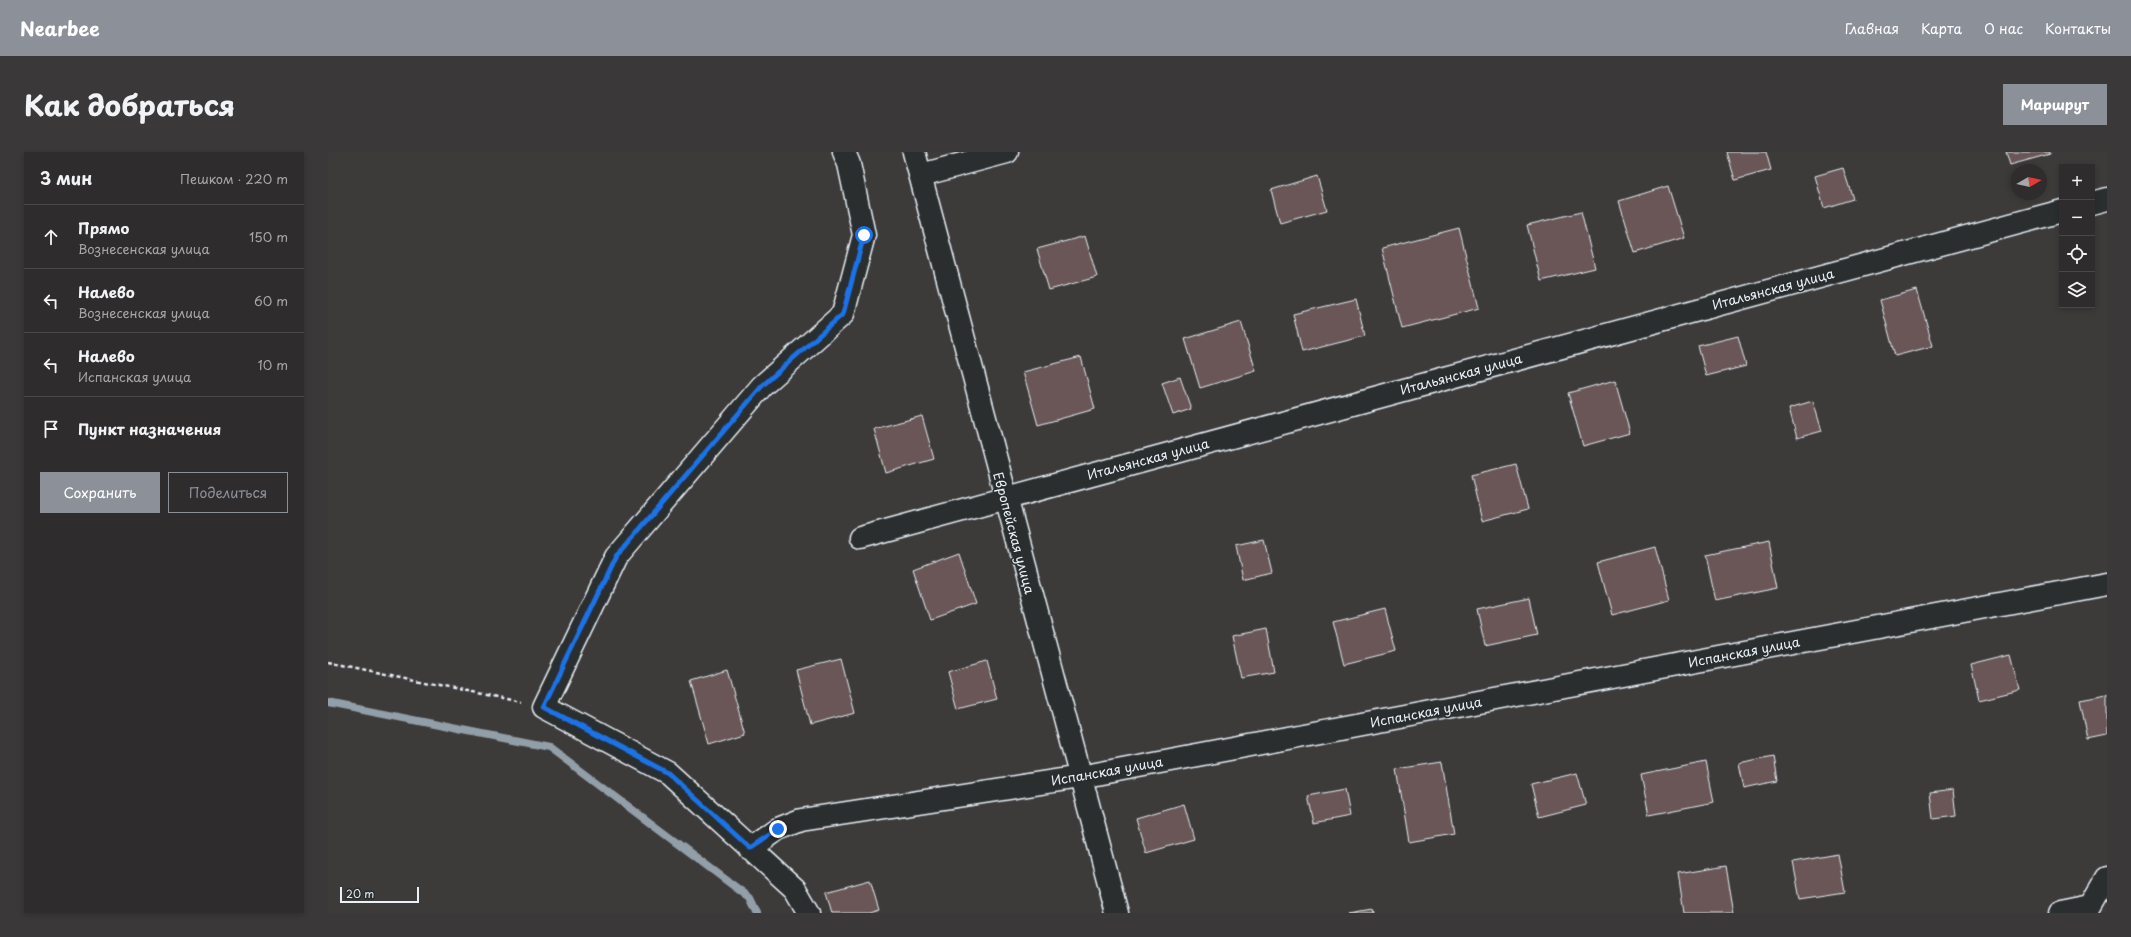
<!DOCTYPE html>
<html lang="ru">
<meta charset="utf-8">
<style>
body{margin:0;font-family:"Playpen Sans",sans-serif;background:#3a3838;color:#f1f3f6}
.controls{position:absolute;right:12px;top:12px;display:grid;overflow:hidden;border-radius:0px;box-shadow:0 2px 6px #0003}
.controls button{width:36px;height:36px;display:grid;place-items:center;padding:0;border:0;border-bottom:1px solid #494848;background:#2e2c2c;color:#f1f3f6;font:20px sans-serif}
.compass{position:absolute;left:1683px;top:12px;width:36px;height:36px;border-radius:50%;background:#2e2c2c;box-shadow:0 2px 6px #0003;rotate:81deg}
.scale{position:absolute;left:12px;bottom:10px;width:79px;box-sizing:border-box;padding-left:4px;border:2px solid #e8f1f8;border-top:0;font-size:11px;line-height:14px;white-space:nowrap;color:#e8f1f8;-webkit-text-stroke:3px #2a2d2e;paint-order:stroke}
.stop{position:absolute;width:12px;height:12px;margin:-9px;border:3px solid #1a73e8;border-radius:50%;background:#fff}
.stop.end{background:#1a73e8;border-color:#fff;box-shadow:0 1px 4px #0008}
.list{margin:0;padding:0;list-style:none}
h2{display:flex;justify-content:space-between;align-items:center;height:52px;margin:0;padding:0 16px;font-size:17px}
h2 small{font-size:13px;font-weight:400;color:#a7a7a9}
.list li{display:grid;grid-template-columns:26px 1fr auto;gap:12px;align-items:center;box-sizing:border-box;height:64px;padding:0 16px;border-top:1px solid #494848}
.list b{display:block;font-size:15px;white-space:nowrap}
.list p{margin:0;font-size:13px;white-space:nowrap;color:#a7a7a9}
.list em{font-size:13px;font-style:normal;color:#a7a7a9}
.actions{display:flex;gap:8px;padding:12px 16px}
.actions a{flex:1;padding:9px 0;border:1px solid #8c9099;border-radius:0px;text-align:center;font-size:14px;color:#8c9099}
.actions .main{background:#8c9099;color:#fff}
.icon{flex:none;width:22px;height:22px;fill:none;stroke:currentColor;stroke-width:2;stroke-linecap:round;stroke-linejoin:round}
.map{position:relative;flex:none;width:1779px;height:761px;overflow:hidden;border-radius:0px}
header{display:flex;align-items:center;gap:24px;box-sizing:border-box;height:56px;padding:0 20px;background:#8c9099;color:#fff}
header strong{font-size:19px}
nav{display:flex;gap:22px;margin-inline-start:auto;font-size:14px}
.intro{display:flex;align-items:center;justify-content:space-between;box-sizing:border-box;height:96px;padding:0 24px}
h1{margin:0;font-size:28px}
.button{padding:10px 18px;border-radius:0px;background:#8c9099;color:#fff;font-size:14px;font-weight:700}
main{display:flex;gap:24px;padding:0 24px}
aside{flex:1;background:#2e2c2c;border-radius:0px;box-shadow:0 2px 6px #0003}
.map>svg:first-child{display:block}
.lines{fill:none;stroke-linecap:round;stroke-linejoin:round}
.stream{stroke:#929fa9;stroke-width:8}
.building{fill:#6a5757;stroke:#e8f1f8}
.minor-casing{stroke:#e8f1f8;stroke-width:25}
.path{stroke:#e8f1f8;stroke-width:2.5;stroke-dasharray:4 3;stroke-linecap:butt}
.minor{stroke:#2a2d2e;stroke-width:22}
.route{stroke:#1a73e8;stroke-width:5}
.labels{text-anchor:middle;stroke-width:3;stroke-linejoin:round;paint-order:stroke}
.street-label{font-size:13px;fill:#e8f1f8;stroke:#2a2d2e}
</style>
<header>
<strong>Nearbee</strong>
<nav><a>Главная</a><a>Карта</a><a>О нас</a><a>Контакты</a></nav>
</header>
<div class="intro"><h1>Как добраться</h1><a class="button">Маршрут</a></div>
<main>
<aside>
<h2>3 мин<small>Пешком · 220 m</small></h2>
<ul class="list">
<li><svg class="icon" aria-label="ahead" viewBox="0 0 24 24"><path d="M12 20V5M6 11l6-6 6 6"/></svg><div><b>Прямо</b><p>Вознесенская улица</p></div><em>150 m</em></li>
<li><svg class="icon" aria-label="left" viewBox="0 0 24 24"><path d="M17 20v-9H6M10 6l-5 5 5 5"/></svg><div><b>Налево</b><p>Вознесенская улица</p></div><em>60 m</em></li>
<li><svg class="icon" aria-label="left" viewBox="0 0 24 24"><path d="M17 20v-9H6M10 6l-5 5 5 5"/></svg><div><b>Налево</b><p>Испанская улица</p></div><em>10 m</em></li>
<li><svg class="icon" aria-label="arrive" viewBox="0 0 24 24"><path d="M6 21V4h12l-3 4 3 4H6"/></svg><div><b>Пункт назначения</b></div></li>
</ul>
<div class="actions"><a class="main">Сохранить</a><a>Поделиться</a></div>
</aside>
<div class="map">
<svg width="1779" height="761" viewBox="0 0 1779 761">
<rect width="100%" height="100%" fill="#3d3a3a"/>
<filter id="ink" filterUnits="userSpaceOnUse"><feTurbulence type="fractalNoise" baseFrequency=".025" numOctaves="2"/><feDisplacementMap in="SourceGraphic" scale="8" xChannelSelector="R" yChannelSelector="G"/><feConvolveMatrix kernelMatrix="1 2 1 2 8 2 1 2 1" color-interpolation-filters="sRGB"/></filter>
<g filter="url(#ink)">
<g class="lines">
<path class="stream" d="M 0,551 L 221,595 L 422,746 L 429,761"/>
</g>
<path class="building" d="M 1399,0 L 1438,0 L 1443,18 L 1407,28 Z
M 1678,0 L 1722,0 L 1722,2 L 1682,13 Z
M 1515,16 L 1525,47 L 1496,56 L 1487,24 Z
M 989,24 L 999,58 L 952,71 L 943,38 Z
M 1340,34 L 1356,86 L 1307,101 L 1291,49 Z
M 1253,60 L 1267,116 L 1213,129 L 1199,73 Z
M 1131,76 L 1151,156 L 1074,176 L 1054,96 Z
M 757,84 L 769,125 L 721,138 L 709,97 Z
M 1589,138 L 1605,194 L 1567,204 L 1552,148 Z
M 1028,147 L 1037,184 L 974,200 L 965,162 Z
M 913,170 L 928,219 L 872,236 L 857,187 Z
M 1410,184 L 1418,214 L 1378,224 L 1370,194 Z
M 753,205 L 767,257 L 710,273 L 695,220 Z
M 852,225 L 863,257 L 845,263 L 834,231 Z
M 1287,228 L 1302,281 L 1255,294 L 1240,241 Z
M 1485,249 L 1494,279 L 1469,286 L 1461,256 Z
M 594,264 L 606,307 L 558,321 L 546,277 Z
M 1188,312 L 1200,357 L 1154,369 L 1143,323 Z
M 936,388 L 944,421 L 915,428 L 908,394 Z
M 1441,390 L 1450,436 L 1387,449 L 1377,403 Z
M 1327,395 L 1341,448 L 1284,463 L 1270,410 Z
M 631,400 L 648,452 L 602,468 L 585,417 Z
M 1201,446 L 1209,483 L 1157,494 L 1149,457 Z
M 1057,457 L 1068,499 L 1016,512 L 1005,470 Z
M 938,477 L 946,520 L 913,526 L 904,484 Z
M 1683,503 L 1692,538 L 1651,548 L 1643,513 Z
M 513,507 L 527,561 L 482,573 L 468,518 Z
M 659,509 L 669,547 L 630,557 L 620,520 Z
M 399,518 L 417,581 L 381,592 L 363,529 Z
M 1779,543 L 1779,584 L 1760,588 L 1752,548 Z
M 1445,604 L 1449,629 L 1416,636 L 1411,611 Z
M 1114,610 L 1126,682 L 1081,690 L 1069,617 Z
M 1378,610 L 1386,650 L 1321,663 L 1313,623 Z
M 1249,621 L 1258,653 L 1211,665 L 1203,632 Z
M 1017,637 L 1022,664 L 986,671 L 980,644 Z
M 1625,638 L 1628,664 L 1605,667 L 1602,641 Z
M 856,652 L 866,687 L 818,701 L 808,666 Z
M 1510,702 L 1517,740 L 1472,747 L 1465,710 Z
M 1398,714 L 1406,761 L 1356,761 L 1350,722 Z
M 542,728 L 551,758 L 541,761 L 504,761 L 498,740 Z
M 1044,757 L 1045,761 L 1021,761 Z"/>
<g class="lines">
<defs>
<path id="minor" d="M 586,0 L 789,761
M 593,23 L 679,0
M 1764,51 L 1779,47
M 532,386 L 1734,59
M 422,697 L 450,677 L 473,668 L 752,625 L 1779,432
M 481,761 L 467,737 L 340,621 L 216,555 L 288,405 L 434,234 L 515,162 L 536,83 L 521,12 L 516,0
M 1732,761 L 1762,755
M 1759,761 L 1779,726"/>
</defs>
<use href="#minor" class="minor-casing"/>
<path class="path" d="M 0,510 L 193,550"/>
<use href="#minor" class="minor"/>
</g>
</g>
<g class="lines" filter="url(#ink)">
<path class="route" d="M 450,677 L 422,696 L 340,621 L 216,555 L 288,405 L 434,234 L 515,162 L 536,83"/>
</g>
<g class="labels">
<g class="street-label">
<text transform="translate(1445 137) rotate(-15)" y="5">Итальянская улица</text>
<text transform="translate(1133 222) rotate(-15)" y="5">Итальянская улица</text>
<text transform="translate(820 307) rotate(-15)" y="5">Итальянская улица</text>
<text transform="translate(686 381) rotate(75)" y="5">Европейская улица</text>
<text transform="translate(1416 500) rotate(-11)" y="5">Испанская улица</text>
<text transform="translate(1098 560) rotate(-11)" y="5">Испанская улица</text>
<text transform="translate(779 619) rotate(-10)" y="5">Испанская улица</text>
</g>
</g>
</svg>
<div class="controls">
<button>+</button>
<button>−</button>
<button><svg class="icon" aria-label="locate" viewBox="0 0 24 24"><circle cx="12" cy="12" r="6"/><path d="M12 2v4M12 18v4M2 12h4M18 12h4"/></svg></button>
<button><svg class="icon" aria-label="layers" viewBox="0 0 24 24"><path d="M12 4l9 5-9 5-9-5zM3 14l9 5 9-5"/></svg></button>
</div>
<svg class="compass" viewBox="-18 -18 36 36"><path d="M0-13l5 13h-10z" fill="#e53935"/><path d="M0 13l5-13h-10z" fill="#a7a7a9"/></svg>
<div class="scale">20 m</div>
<div class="stop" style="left:536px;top:83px"></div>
<div class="stop end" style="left:450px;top:677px"></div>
</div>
</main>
